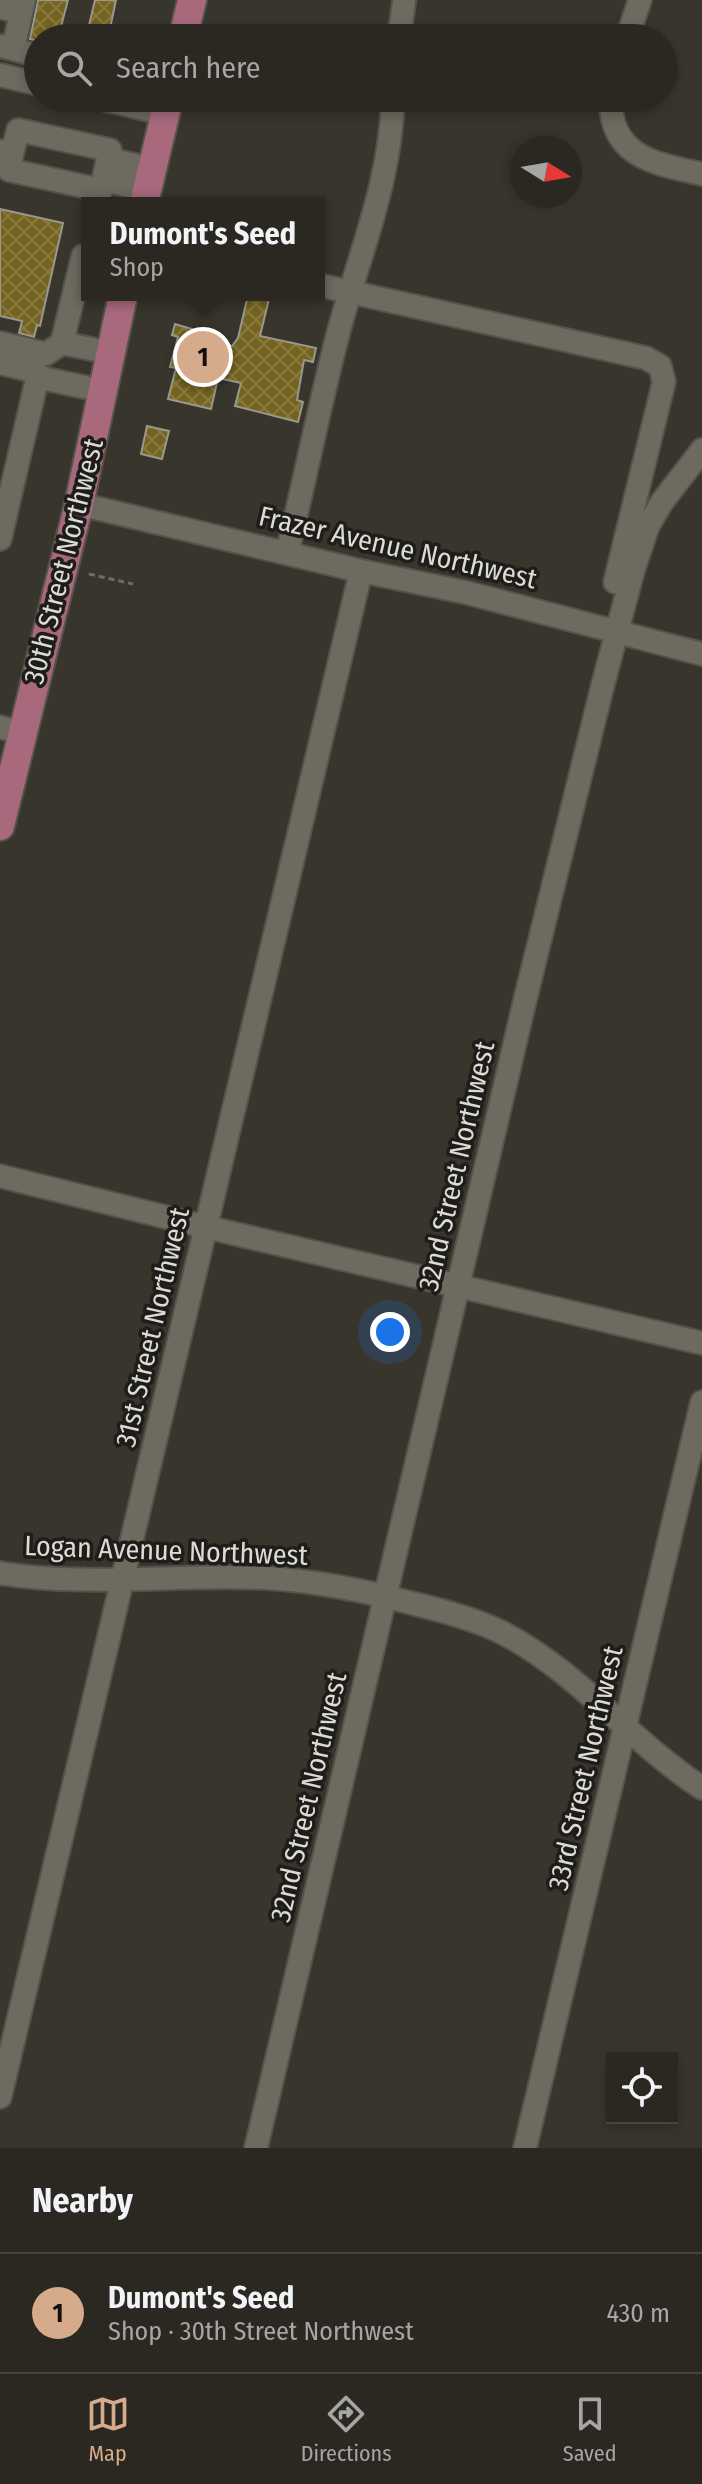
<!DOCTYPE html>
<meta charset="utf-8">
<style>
body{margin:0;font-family:"Fira Sans Condensed",sans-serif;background:#32302a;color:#f1f3f6}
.controls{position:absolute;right:24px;bottom:24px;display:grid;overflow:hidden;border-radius:0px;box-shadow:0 4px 12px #0003}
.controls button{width:72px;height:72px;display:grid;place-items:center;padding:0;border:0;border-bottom:2px solid #46443f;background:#2a2821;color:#f1f3f6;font:40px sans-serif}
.compass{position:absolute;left:510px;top:136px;width:72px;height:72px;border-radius:50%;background:#2a2821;box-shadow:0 4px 12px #0003;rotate:101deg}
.you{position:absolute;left:390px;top:1332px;width:28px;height:28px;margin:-20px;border:6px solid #fff;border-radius:50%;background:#1a73e8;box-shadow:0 0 0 12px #1a73e833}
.badge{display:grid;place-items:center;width:52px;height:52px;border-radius:50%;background:#d6ab8b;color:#111;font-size:26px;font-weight:700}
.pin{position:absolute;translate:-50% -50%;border:4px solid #fff;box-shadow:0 2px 8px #0006}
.popup{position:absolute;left:81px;top:197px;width:244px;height:104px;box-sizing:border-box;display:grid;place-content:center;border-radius:0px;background:#2a2821;filter:drop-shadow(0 2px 6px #0005);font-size:26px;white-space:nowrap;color:#a5a6a5}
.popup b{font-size:30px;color:#f1f3f6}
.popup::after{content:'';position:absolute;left:50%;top:100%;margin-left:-16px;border:16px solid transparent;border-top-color:#2a2821}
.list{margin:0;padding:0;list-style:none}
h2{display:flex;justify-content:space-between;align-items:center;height:104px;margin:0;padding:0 32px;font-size:34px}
h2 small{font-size:26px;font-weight:400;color:#a5a6a5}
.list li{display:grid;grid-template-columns:52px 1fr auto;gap:24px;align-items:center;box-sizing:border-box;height:120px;padding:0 32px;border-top:2px solid #46443f}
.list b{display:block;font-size:30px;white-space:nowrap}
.list p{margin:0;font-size:26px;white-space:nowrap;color:#a5a6a5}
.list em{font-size:26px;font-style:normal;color:#a5a6a5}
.icon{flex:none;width:44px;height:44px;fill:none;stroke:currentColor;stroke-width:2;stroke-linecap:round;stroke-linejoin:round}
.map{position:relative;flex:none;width:702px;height:2148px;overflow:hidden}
.search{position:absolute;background:#2a2821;box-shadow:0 4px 12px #0003;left:24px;right:24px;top:24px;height:88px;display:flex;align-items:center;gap:20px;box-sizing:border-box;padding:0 28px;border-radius:44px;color:#a5a6a5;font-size:30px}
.sheet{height:224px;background:#2a2821}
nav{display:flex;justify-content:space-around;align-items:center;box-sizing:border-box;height:112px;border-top:2px solid #46443f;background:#2a2821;font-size:22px;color:#a5a6a5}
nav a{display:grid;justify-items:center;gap:4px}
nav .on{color:#d6ab8b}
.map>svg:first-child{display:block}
.building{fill:url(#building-cross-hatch);stroke:#9a978c;stroke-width:2}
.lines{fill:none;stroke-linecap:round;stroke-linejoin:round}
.minor-casing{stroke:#54524a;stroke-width:26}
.major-casing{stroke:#54524a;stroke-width:32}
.path{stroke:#6f6c64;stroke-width:3;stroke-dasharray:6 4;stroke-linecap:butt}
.minor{stroke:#6d6a60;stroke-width:22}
.major{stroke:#a8697d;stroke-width:28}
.labels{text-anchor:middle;stroke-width:7;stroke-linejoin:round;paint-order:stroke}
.street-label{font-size:28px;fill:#dddbd5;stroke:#1e1d19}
</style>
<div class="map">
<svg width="702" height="2148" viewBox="0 0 702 2148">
<defs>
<pattern id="building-cross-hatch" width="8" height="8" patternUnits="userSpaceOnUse" patternTransform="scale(2)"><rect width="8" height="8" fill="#756420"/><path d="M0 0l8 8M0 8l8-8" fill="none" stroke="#887a40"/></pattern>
</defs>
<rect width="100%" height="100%" fill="#38352c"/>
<path class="building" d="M 38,0 L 68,0 L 58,38 L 38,38 L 38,41 L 30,39 Z
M 95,0 L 116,0 L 108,38 L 86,38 Z
M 0,209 L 63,223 L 40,326 L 37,325 L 34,337 L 19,333 L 22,321 L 0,316 Z
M 248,295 L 270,295 L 260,336 L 316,348 L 313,362 L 304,360 L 297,400 L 303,402 L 298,422 L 235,406 L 241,383 L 218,378 L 211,409 L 168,399 L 176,368 L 170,367 L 178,337 L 172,335 L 175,324 L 205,333 L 204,339 L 232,346 L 238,338 Z
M 147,426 L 169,431 L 162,459 L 141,454 Z"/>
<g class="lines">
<defs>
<path id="minor" d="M 0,7 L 21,13
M 399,38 L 404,2
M 627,38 L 640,0
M 1,46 L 38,56
M 13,49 L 24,0
M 0,75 L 38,84
M 98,98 L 166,114
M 611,98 C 609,157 656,164 702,174
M 0,151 L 12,154 L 9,170 L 101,190 L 110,150 L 18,130 L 12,154
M 108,159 L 152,169
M 103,180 L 147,190
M 319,285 L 646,358 L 660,366 L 664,382 L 615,582
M 0,343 L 46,354 L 62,343 L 83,256 L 87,256
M 62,343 L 111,353
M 0,363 L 29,370 L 46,379 L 103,391
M 79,504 L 361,571 L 464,592 L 702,654
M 0,539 L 38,375
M 287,553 C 305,480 319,407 338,334 C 359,255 391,181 393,98
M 0,727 L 22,733
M 0,1176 L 206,1227 L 702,1343
M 0,1573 C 88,1587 178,1574 266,1578 C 317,1581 367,1591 415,1604 C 445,1611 474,1619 501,1632 C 578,1671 631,1742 702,1788
M 0,2097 L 361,571
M 256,2148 L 526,996 L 602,688 L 633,571 L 648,526 L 662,502 L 702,450
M 525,2148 L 702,1402"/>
<path id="major" d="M 183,38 L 192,0
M 144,203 L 169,98
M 0,826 L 79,504 L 123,295"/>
</defs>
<use href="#minor" class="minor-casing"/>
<use href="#major" class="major-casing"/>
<path class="path" d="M 89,574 L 133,584"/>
<use href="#minor" class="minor"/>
<use href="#major" class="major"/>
</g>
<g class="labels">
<g class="street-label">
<text transform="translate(398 547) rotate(13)" y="10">Frazer Avenue Northwest</text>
<text transform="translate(63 561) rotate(-76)" y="10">30th Street Northwest</text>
<text transform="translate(456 1166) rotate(-77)" y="10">32nd Street Northwest</text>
<text transform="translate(152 1327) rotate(-77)" y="10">31st Street Northwest</text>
<text transform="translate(166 1550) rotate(2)" y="10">Logan Avenue Northwest</text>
<text transform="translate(585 1768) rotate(-77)" y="10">33rd Street Northwest</text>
<text transform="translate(308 1797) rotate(-77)" y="10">32nd Street Northwest</text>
</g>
</g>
</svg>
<div class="controls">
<button><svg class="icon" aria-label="locate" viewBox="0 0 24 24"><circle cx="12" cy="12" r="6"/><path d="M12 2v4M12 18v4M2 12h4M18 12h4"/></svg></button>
</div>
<svg class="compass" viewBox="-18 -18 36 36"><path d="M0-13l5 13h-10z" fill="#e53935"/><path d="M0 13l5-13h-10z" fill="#a5a6a5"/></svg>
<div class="you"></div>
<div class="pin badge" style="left:203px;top:357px">1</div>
<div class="popup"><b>Dumont's Seed</b>Shop</div>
<div class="search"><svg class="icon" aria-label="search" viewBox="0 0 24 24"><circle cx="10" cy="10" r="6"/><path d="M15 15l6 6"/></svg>Search here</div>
</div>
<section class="sheet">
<h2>Nearby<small></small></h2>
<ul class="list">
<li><span class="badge">1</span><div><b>Dumont's Seed</b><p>Shop · 30th Street Northwest</p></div><em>430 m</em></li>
</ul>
</section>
<nav>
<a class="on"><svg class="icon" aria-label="map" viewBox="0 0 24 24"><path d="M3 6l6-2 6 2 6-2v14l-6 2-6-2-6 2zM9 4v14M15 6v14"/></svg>Map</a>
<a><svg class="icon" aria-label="directions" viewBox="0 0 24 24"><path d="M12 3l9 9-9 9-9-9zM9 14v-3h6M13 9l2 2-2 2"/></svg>Directions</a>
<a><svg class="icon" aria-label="saved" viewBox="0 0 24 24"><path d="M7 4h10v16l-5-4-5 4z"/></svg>Saved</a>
</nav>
